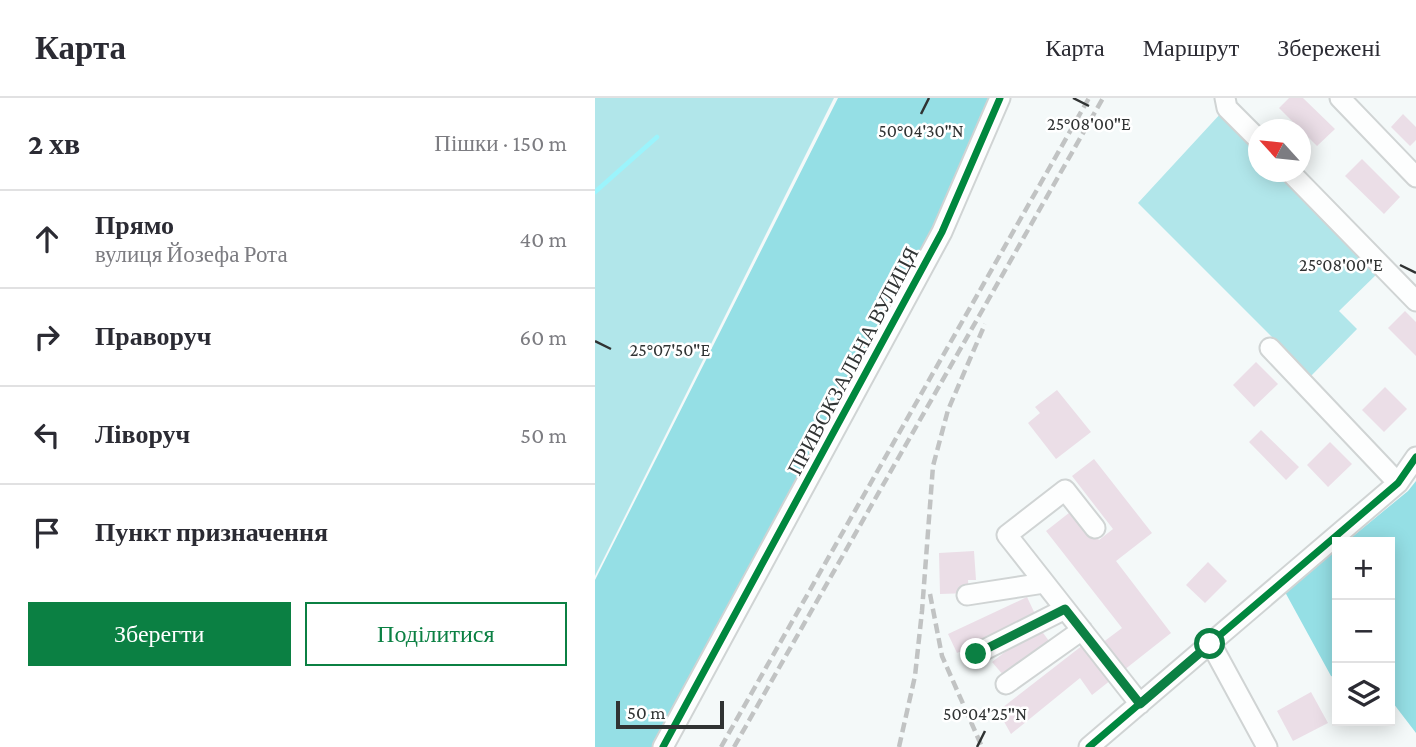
<!DOCTYPE html>
<html lang="uk">
<meta charset="utf-8">
<style>
body{margin:0;font-family:"Crimson Pro",serif;background:#f2f2f3;color:#2b2b33}
.controls{position:absolute;right:21px;bottom:21px;display:grid;overflow:hidden;border-radius:0px;box-shadow:0 4px 18px #0003}
.controls button{width:63px;height:63px;display:grid;place-items:center;padding:0;border:0;border-bottom:2px solid #e1e1e2;background:#fff;color:#2b2b33;font:35px sans-serif}
.compass{position:absolute;left:653px;top:21px;width:63px;height:63px;border-radius:50%;background:#fff;box-shadow:0 4px 18px #0003;rotate:297deg}
.scale{position:absolute;left:21px;bottom:18px;width:108px;box-sizing:border-box;padding-left:7px;border:4px solid #303333;border-top:0;font-size:19px;line-height:24px;white-space:nowrap;color:#303333;-webkit-text-stroke:5px #fff;paint-order:stroke}
.stop{position:absolute;width:21px;height:21px;margin:-16px;border:5px solid #0b8043;border-radius:50%;background:#fff}
.stop.end{background:#0b8043;border-color:#fff;box-shadow:0 2px 7px #0008}
.list{margin:0;padding:0;list-style:none}
h2{display:flex;justify-content:space-between;align-items:center;height:91px;margin:0;padding:0 28px;font-size:30px}
h2 small{font-size:23px;font-weight:400;color:#7c7c81}
.list li{display:grid;grid-template-columns:46px 1fr auto;gap:21px;align-items:center;box-sizing:border-box;height:98px;padding:0 28px;border-top:2px solid #e1e1e2}
.list b{display:block;font-size:26px;white-space:nowrap}
.list p{margin:0;font-size:23px;white-space:nowrap;color:#7c7c81}
.list em{font-size:23px;font-style:normal;color:#7c7c81}
.actions{display:flex;gap:14px;padding:21px 28px}
.actions a{flex:1;padding:16px 0;border:2px solid #0b8043;border-radius:0px;text-align:center;font-size:24px;color:#0b8043}
.actions .main{background:#0b8043;color:#fff}
.icon{flex:none;width:38px;height:38px;fill:none;stroke:currentColor;stroke-width:2;stroke-linecap:round;stroke-linejoin:round}
.map{position:relative;flex:none;width:821px;height:649px;overflow:hidden}
header{display:flex;align-items:center;gap:42px;box-sizing:border-box;height:98px;padding:0 35px;background:#fff;border-bottom:2px solid #e1e1e2}
header strong{font-size:33px}
nav{display:flex;gap:38px;margin-inline-start:auto;font-size:24px}
main{display:flex}
aside{flex:1;background:#fff}
.map>svg:first-child{display:block}
.green{fill:#b1e6ea}
.forest{fill:#95dfe5}
.lines{fill:none;stroke-linecap:round;stroke-linejoin:round}
.stream{stroke:#9bf4fc;stroke-width:4.5}
.building{fill:#ebdee7}
.minor-casing{stroke:#d0d4d4;stroke-width:23}
.minor{stroke:#fdfefe;stroke-width:19}
.rail{stroke:#c1c3c3;stroke-width:4.5;stroke-dasharray:10 5;stroke-linecap:butt}
.cycleway-casing{stroke:#fff;stroke-width:11}
.cycleway{stroke:#00873e;stroke-width:7}
.route{stroke:#0b8043;stroke-width:9}
.ticks{fill:none;stroke:#303333;stroke-width:2.5}
.labels{text-anchor:middle;stroke-width:5;stroke-linejoin:round;paint-order:stroke}
.street-label{font-size:21px;fill:#303333;stroke:#fff}
.ticks-label{font-size:18px;text-anchor:middle;fill:#303333;stroke:#fff;stroke-width:5;stroke-linejoin:round;paint-order:stroke}
</style>
<header>
<strong>Карта</strong>
<nav><a>Карта</a><a>Маршрут</a><a>Збережені</a></nav>
</header>
<main>
<aside>
<h2>2 хв<small>Пішки · 150 m</small></h2>
<ul class="list">
<li><svg class="icon" aria-label="ahead" viewBox="0 0 24 24"><path d="M12 20V5M6 11l6-6 6 6"/></svg><div><b>Прямо</b><p>вулиця Йозефа Рота</p></div><em>40 m</em></li>
<li><svg class="icon" aria-label="right" viewBox="0 0 24 24"><path d="M7 20v-9h11M14 6l5 5-5 5"/></svg><div><b>Праворуч</b></div><em>60 m</em></li>
<li><svg class="icon" aria-label="left" viewBox="0 0 24 24"><path d="M17 20v-9H6M10 6l-5 5 5 5"/></svg><div><b>Ліворуч</b></div><em>50 m</em></li>
<li><svg class="icon" aria-label="arrive" viewBox="0 0 24 24"><path d="M6 21V4h12l-3 4 3 4H6"/></svg><div><b>Пункт призначення</b></div></li>
</ul>
<div class="actions"><a class="main">Зберегти</a><a>Поділитися</a></div>
</aside>
<div class="map">
<svg width="821" height="649" viewBox="0 0 821 649">
<rect width="100%" height="100%" fill="#f4f9f9"/>
<path class="green" d="M 0,0 L 239,0 L 0,478 Z
M 627,14 L 663,50 L 664,74 L 687,74 L 786,172 L 744,213 L 762,231 L 716,278 L 543,105 Z"/>
<path class="forest" d="M 243,0 L 400,0 L 342,132 L 63,649 L 0,649 L 0,482 Z
M 821,383 L 821,635 L 795,601 L 795,444 L 751,444 L 813,393 Z
M 742,451 L 742,580 L 736,578 L 690,494 Z"/>
<g class="lines">
<path class="stream" d="M 0,94 L 62,39"/>
</g>
<path class="building" d="M 694,0 L 708,0 L 740,31 L 722,48 L 684,10 Z
M 808,16 L 821,29 L 821,42 L 815,48 L 796,29 Z
M 767,61 L 805,99 L 789,116 L 750,78 Z
M 810,213 L 821,224 L 821,258 L 793,230 Z
M 661,264 L 683,286 L 659,309 L 638,287 Z
M 790,289 L 812,311 L 789,334 L 767,312 Z
M 462,292 L 496,334 L 461,361 L 433,325 L 445,315 L 440,309 Z
M 666,332 L 704,369 L 691,382 L 654,344 Z
M 735,344 L 757,366 L 733,389 L 712,367 Z
M 499,361 L 557,435 L 521,463 L 576,535 L 524,576 L 503,548 L 527,530 L 451,433 L 479,411 L 504,442 L 518,431 L 477,378 Z
M 379,453 L 381,482 L 373,482 L 374,495 L 345,496 L 344,455 Z
M 613,464 L 632,483 L 610,505 L 591,487 Z
M 432,499 L 441,518 L 362,555 L 353,536 Z
M 443,528 L 454,543 L 409,578 L 397,564 Z
M 488,547 L 516,582 L 497,597 L 485,580 L 416,636 L 403,613 Z
M 716,594 L 733,625 L 698,643 L 682,613 Z"/>
<g class="lines">
<defs>
<path id="minor" d="M 630,0 L 632,10 L 664,42
M 745,0 L 821,79
M 695,74 L 821,203
M 675,250 L 803,385
M 500,430 L 470,392 L 412,437 L 545,606
M 372,497 L 449,485
M 616,546 L 672,649
M 381,556 L 470,511
M 411,586 L 487,532
M 68,649 L 347,134 L 405,0
M 494,649 L 803,385 L 821,359"/>
</defs>
<use href="#minor" class="minor-casing"/>
<use href="#minor" class="minor"/>
<path class="rail" d="M 335,496 L 347,558 L 387,649
M 126,649 L 494,0
M 139,649 L 508,0
M 304,649 L 320,578 L 327,513 L 338,368 L 353,312 L 390,226"/>
<defs>
<path id="cycleway" d="M 68,649 L 347,134 L 405,0
M 494,649 L 803,385 L 821,359"/>
</defs>
<use href="#cycleway" class="cycleway-casing"/>
<use href="#cycleway" class="cycleway"/>
</g>
<g class="lines">
<path class="route" d="M 381,556 L 470,511 L 545,606 L 615,546"/>
</g>
<path class="ticks" d="M 478,0 L 494,8M 326,16 L 334,0M 805,167 L 821,175M 0,243 L 16,251M 382,649 L 390,633"/>
<g class="labels">
<g class="street-label">
<text transform="translate(258 263) rotate(-62)" y="7">ПРИВОКЗАЛЬНА ВУЛИЦЯ</text>
</g>
</g>
<g class="ticks-label">
<text x="494" y="32">25°08'00"E</text>
<text x="326" y="39">50°04'30"N</text>
<text x="746" y="173">25°08'00"E</text>
<text x="75" y="258">25°07'50"E</text>
<text x="390" y="622">50°04'25"N</text>
</g>
</svg>
<div class="controls">
<button>+</button>
<button>−</button>
<button><svg class="icon" aria-label="layers" viewBox="0 0 24 24"><path d="M12 4l9 5-9 5-9-5zM3 14l9 5 9-5"/></svg></button>
</div>
<svg class="compass" viewBox="-18 -18 36 36"><path d="M0-13l5 13h-10z" fill="#e53935"/><path d="M0 13l5-13h-10z" fill="#7c7c81"/></svg>
<div class="scale">50 m</div>
<div class="stop" style="left:615px;top:546px"></div>
<div class="stop end" style="left:381px;top:556px"></div>
</div>
</main>
